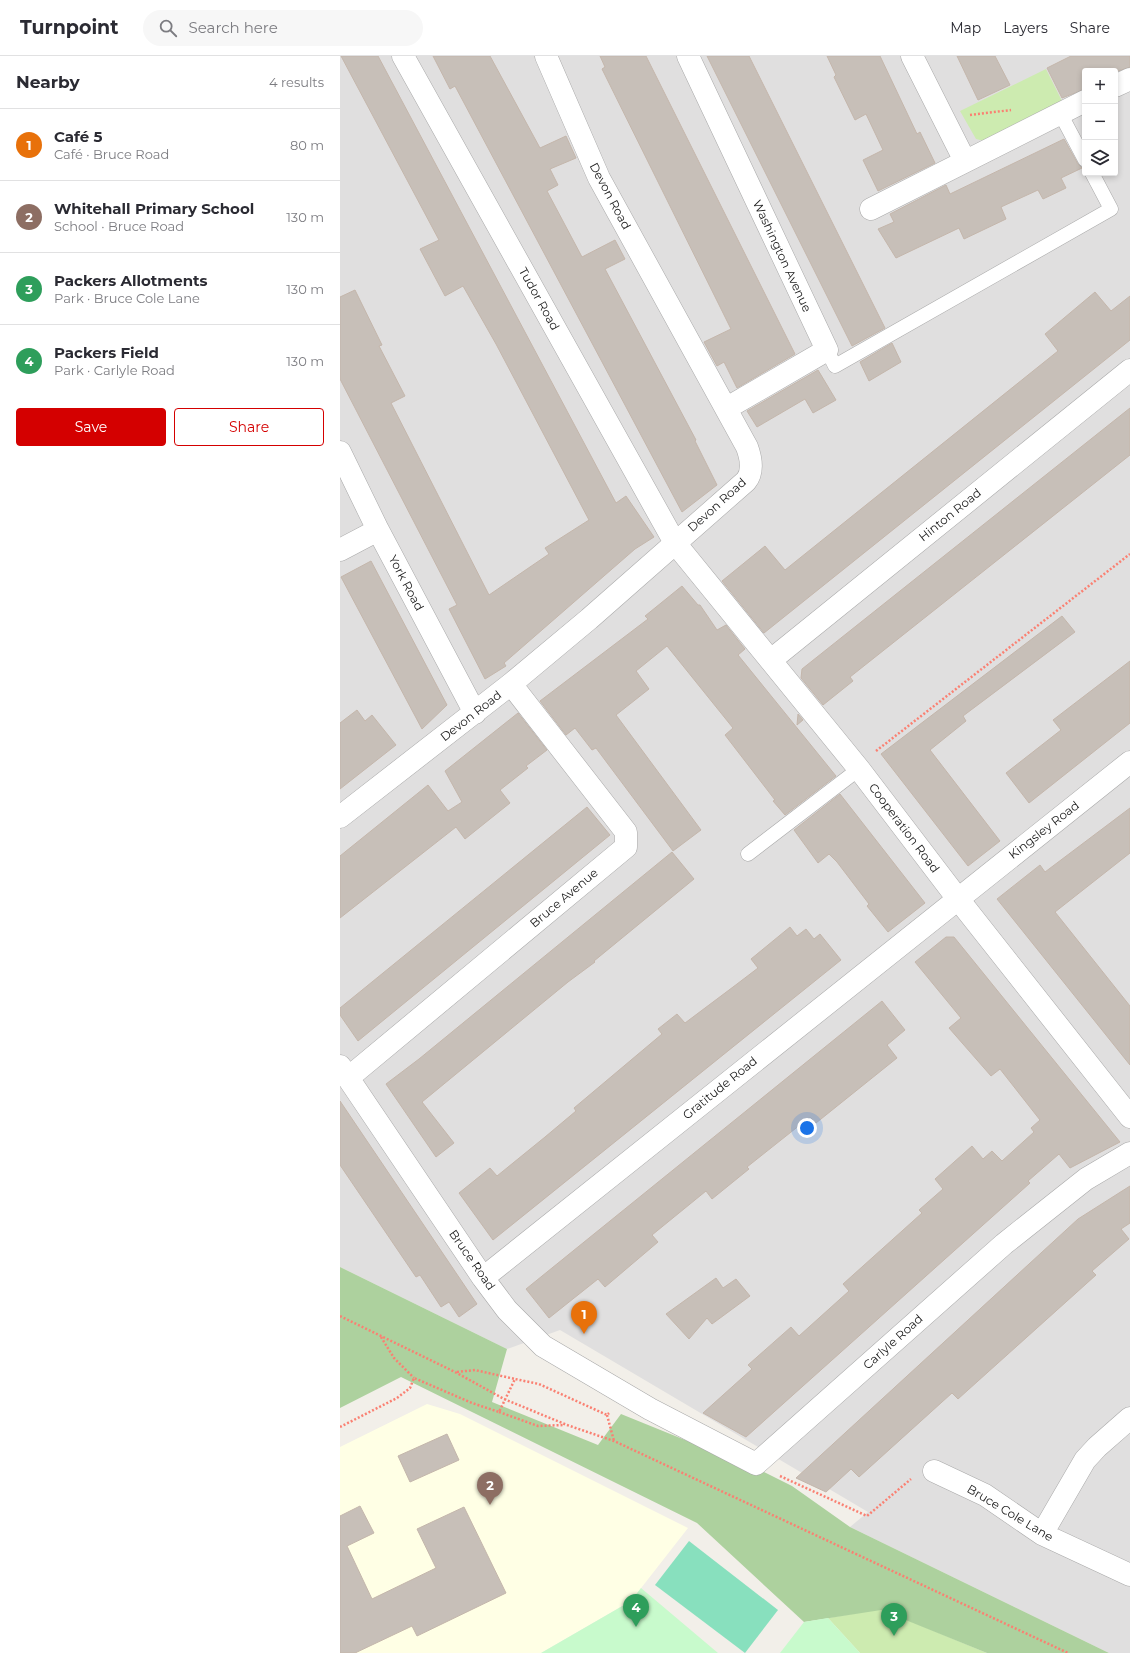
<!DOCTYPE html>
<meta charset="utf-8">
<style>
body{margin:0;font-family:Montserrat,sans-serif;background:#f7f7f7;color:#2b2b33}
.controls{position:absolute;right:12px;top:12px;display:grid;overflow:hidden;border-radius:4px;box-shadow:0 2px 6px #0003}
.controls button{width:36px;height:36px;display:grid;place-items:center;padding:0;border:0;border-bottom:1px solid #e1e1e2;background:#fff;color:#2b2b33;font:20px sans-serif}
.you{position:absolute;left:467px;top:1072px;width:14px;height:14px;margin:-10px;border:3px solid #fff;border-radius:50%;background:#1a73e8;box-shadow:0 0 0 6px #1a73e833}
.badge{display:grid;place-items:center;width:26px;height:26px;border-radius:50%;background:#d40000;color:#fff;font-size:13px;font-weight:700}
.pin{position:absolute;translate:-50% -33px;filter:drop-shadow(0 1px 2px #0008)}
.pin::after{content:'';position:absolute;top:21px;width:14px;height:12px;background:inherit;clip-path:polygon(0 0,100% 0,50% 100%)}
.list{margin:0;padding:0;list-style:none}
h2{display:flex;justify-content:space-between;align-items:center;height:52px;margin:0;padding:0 16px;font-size:17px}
h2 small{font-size:13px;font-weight:400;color:#7c7c81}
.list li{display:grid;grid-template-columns:26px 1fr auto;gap:12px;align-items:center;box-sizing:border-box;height:72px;padding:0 16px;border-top:1px solid #e1e1e2}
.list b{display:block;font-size:15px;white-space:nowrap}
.list p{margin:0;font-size:13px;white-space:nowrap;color:#7c7c81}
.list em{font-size:13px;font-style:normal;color:#7c7c81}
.actions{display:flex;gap:8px;padding:12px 16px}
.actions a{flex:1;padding:9px 0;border:1px solid #d40000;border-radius:4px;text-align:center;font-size:14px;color:#d40000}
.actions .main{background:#d40000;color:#fff}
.icon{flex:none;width:22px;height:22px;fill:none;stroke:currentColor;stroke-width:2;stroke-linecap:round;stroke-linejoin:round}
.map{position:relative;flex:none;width:790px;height:1597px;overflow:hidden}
header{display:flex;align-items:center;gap:24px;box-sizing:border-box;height:56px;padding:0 20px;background:#fff;border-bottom:1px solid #e1e1e2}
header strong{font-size:19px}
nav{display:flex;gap:22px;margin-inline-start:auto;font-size:14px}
.search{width:280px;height:36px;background:#f7f7f7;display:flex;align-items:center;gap:10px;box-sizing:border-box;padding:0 14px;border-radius:22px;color:#7c7c81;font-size:15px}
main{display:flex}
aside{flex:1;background:#fff}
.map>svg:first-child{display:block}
.residential{fill:#e0dfdf;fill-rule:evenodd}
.education{fill:#ffffe5}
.grass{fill:#cdebb0}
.forest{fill:#add19e}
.park{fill:#c8facc}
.pitch{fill:#88e0be}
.building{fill:#c7bfb8;stroke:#c4b6ab}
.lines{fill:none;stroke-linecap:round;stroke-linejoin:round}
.service-casing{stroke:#a9a9a9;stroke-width:15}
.minor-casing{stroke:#a9a9a9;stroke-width:23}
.path{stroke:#fa8072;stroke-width:2.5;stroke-dasharray:2 2;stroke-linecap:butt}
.service{stroke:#fff;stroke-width:14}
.minor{stroke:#fff;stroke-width:22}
.labels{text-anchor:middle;stroke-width:3;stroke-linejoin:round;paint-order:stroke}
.street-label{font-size:12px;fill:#222;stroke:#fff}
</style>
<header>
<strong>Turnpoint</strong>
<div class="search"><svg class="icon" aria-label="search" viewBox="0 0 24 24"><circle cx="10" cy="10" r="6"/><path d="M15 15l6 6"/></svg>Search here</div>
<nav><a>Map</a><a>Layers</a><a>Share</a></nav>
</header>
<main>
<aside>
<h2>Nearby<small>4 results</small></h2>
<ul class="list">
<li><span class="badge" style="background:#e8710a">1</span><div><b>Café 5</b><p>Café · Bruce Road</p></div><em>80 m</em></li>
<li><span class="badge" style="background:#8d6e63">2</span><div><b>Whitehall Primary School</b><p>School · Bruce Road</p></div><em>130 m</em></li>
<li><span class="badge" style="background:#2e9e5b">3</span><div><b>Packers Allotments</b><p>Park · Bruce Cole Lane</p></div><em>130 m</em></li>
<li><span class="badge" style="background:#2e9e5b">4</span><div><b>Packers Field</b><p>Park · Carlyle Road</p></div><em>130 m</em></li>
</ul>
<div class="actions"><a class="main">Save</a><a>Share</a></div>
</aside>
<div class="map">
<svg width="790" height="1597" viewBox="0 0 790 1597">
<rect width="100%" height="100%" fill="#f2efe9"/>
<path class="residential" d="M 0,0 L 790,0 L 790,1597 L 769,1597 L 510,1471 L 528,1456 L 220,1274 L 167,1293 L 0,1211 ZM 745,15 L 775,15 L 775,117 L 745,117 Z"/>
<path class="education" d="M 87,1348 L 120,1358 L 348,1472 L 291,1545 L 201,1597 L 0,1597 L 0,1391 Z"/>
<path class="grass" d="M 706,13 L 723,47 L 644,85 L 636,83 L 620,55 Z
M 541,1553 L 647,1597 L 520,1597 L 488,1562 Z"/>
<path class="forest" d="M 0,1211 L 167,1293 L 152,1346 L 258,1389 L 281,1358 L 424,1416 L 452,1430 L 510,1471 L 769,1597 L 647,1597 L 541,1554 L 464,1566 L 357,1467 L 61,1321 L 0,1352 Z"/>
<path class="park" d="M 301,1532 L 378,1597 L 201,1597 L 291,1545 Z
M 488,1562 L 520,1597 L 440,1597 L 464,1566 Z"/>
<path class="pitch" d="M 349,1485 L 438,1554 L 405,1597 L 315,1529 Z"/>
<path class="building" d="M 1,0 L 38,0 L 276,447 L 286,440 L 314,481 L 295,493 L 164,607 L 166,610 L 145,623 L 109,553 L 117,549 L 0,323 L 0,241 L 15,234 L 42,289 L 39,290 L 65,340 L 51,347 L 149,539 L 209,498 L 205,492 L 249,464 L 156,288 L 123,230 L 105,240 L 80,193 L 99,184 Z
M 93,0 L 150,0 L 200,92 L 226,80 L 236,102 L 210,113 L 218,129 L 207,135 L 242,201 L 275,184 L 285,203 L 265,213 L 356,384 L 355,385 L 377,429 L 342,456 L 115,30 L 110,33 Z
M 260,0 L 306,0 L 455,298 L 397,332 L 384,306 L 377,310 L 364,286 L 391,273 L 262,13 L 265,11 Z
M 367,0 L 409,0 L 545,272 L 512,290 Z
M 487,0 L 540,0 L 577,78 L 580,76 L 595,107 L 538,135 L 523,104 L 543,94 L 526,58 L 515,64 L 494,21 L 496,19 Z
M 617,0 L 655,0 L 670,29 L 638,44 Z
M 731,0 L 790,0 L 790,11 L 775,16 L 775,15 L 745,15 L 745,33 L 722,42 L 707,12 Z
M 724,83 L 738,108 L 742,112 L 721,122 L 726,132 L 703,143 L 698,134 L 661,151 L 666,163 L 624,183 L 619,172 L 556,202 L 538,173 L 554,166 L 550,158 L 606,129 L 610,138 Z
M 755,236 L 771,255 L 790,240 L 790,284 L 424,577 L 382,525 L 425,490 L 445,514 L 718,295 L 705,278 Z
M 552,287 L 561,306 L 529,325 L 520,306 Z
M 478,314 L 496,344 L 473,357 L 465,343 L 417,371 L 407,355 Z
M 790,352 L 790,399 L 510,621 L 513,625 L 483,649 L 461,622 L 462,613 Z
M 31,505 L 107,649 L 82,673 L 1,521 Z
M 342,530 L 358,549 L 360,549 L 377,574 L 386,569 L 405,593 L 398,599 L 496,720 L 445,759 L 433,745 L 435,744 L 385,679 L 393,672 L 327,590 L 296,615 L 309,633 L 276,659 L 361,774 L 333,795 L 256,692 L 252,694 L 235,672 L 226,679 L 200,645 L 308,563 L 305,560 Z
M 722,560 L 735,576 L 623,660 L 626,665 L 590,694 L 660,785 L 628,810 L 541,698 Z
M 790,605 L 790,667 L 689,747 L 666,717 L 721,674 L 713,664 Z
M 17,654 L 25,665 L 32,659 L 56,689 L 0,733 L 0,667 Z
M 178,657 L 207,694 L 186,710 L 188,712 L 160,734 L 170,747 L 125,783 L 116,771 L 0,862 L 0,800 L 88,729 L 108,755 L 122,746 L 105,715 Z
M 458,658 L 463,664 L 457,669 Z
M 500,738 L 585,847 L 548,876 L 527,850 L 529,848 L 497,806 L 489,798 L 478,807 L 454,774 Z
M 247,751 L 270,779 L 18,985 L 0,959 L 0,952 Z
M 790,752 L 790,797 L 715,856 L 790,950 L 790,1009 L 657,843 L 700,809 L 705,816 Z
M 332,796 L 354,823 L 254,905 L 255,906 L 228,926 L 82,1046 L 114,1087 L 96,1101 L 46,1028 L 79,1003 Z
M 450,871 L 457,880 L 466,873 L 474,883 L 480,878 L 501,904 L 153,1184 L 119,1137 L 150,1112 L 157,1120 L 205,1081 L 236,1055 L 234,1052 L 322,978 L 318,973 L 337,958 L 345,967 L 397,928 L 418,912 L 411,903 Z
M 606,881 L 614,881 L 780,1086 L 730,1112 L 719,1098 L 688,1125 L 690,1127 L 406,1381 L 363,1357 L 412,1313 L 408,1309 L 451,1271 L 459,1280 L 509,1235 L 503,1228 L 582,1157 L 579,1154 L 603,1133 L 595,1123 L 632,1090 L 643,1103 L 652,1095 L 662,1105 L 694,1076 L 691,1072 L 700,1064 L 660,1013 L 651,1020 L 609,972 L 621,962 L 575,906 Z
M 542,945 L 565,974 L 547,989 L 557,1002 L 476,1067 L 470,1061 L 407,1111 L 409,1113 L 372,1143 L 366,1135 L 312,1179 L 318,1186 L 265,1231 L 258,1223 L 209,1262 L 186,1233 Z
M 0,1045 L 137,1248 L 119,1261 L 109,1246 L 101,1251 L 80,1219 L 76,1221 L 0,1109 Z
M 790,1130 L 790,1167 L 781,1173 L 789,1183 L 752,1215 L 756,1219 L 618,1343 L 612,1337 L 519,1421 L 511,1413 L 486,1436 L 456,1422 L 738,1163 Z
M 376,1222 L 383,1232 L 396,1223 L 410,1240 L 372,1268 L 367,1262 L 349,1283 L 326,1258 Z
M 107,1378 L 119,1404 L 70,1426 L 58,1400 Z
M 20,1450 L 34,1477 L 7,1490 L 32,1543 L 96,1512 L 77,1473 L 124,1451 L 166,1537 L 77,1580 L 72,1570 L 15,1597 L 0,1597 L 0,1460 Z"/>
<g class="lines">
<defs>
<path id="service" d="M 720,57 L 745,104
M 487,294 L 495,310 L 771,153 L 752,117
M 408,798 L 519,713"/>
<path id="minor" d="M 63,0 L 335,487 L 519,713 L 618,843 L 790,1061
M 348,0 L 487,294 L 387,352
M 572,0 L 625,105
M 775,30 L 790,23
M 531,153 L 745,45
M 0,396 L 38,474 L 135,657
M 0,494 L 38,474
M 431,604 L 790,314
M 0,761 L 171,628 L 249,563 L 406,425 C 414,415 411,402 407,391 L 259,122 L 206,0
M 0,1010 L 143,1222 L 167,1254 L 203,1290 L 310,1353 L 416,1408 L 664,1188 L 746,1123 L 790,1097
M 8,1022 L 286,791 L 286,776 L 171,628
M 143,1222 L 790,706
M 594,1415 L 645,1439 L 702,1478 L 790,1519
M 702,1478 L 745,1404 L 757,1391 L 790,1362"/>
</defs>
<use href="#service" class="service-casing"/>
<use href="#minor" class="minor-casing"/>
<path class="path" d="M 630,59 L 671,54
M 536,695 L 790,498
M 0,1260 L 115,1316 L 164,1343 L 227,1369 L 274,1385 L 728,1597
M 41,1281 L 54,1302 L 74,1322
M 117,1316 L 135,1314 L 175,1323
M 159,1356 L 198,1370 L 224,1369
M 267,1359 L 274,1385
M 0,1371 L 57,1342 L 70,1332 L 74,1322 L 132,1347 L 159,1356 L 175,1323 L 199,1328 L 267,1359 L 269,1357
M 440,1420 L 527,1460 L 571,1423"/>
<use href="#service" class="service"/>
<use href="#minor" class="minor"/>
</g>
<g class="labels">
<g class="street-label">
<text transform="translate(270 140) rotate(62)" y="4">Devon Road</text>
<text transform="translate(442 200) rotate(65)" y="4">Washington Avenue</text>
<text transform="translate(199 243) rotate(61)" y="4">Tudor Road</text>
<text transform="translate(377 449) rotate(-42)" y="4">Devon Road</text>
<text transform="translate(610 459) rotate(-39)" y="4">Hinton Road</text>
<text transform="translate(66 527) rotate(62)" y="4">York Road</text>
<text transform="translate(131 660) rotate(-38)" y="4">Devon Road</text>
<text transform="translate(564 772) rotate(53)" y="4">Cooperation Road</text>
<text transform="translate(704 774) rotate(-38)" y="4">Kingsley Road</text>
<text transform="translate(224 842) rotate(-40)" y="4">Bruce Avenue</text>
<text transform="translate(380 1032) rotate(-39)" y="4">Gratitude Road</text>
<text transform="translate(132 1204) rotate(55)" y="4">Bruce Road</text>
<text transform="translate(553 1286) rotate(-42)" y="4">Carlyle Road</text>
<text transform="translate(670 1457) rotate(31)" y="4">Bruce Cole Lane</text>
</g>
</g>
</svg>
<div class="controls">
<button>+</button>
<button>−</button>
<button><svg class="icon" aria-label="layers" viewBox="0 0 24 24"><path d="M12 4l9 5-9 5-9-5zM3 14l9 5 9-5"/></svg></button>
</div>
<div class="you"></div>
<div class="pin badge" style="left:244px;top:1278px;background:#e8710a">1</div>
<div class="pin badge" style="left:150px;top:1449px;background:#8d6e63">2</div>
<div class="pin badge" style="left:554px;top:1580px;background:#2e9e5b">3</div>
<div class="pin badge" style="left:296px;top:1571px;background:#2e9e5b">4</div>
</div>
</main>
